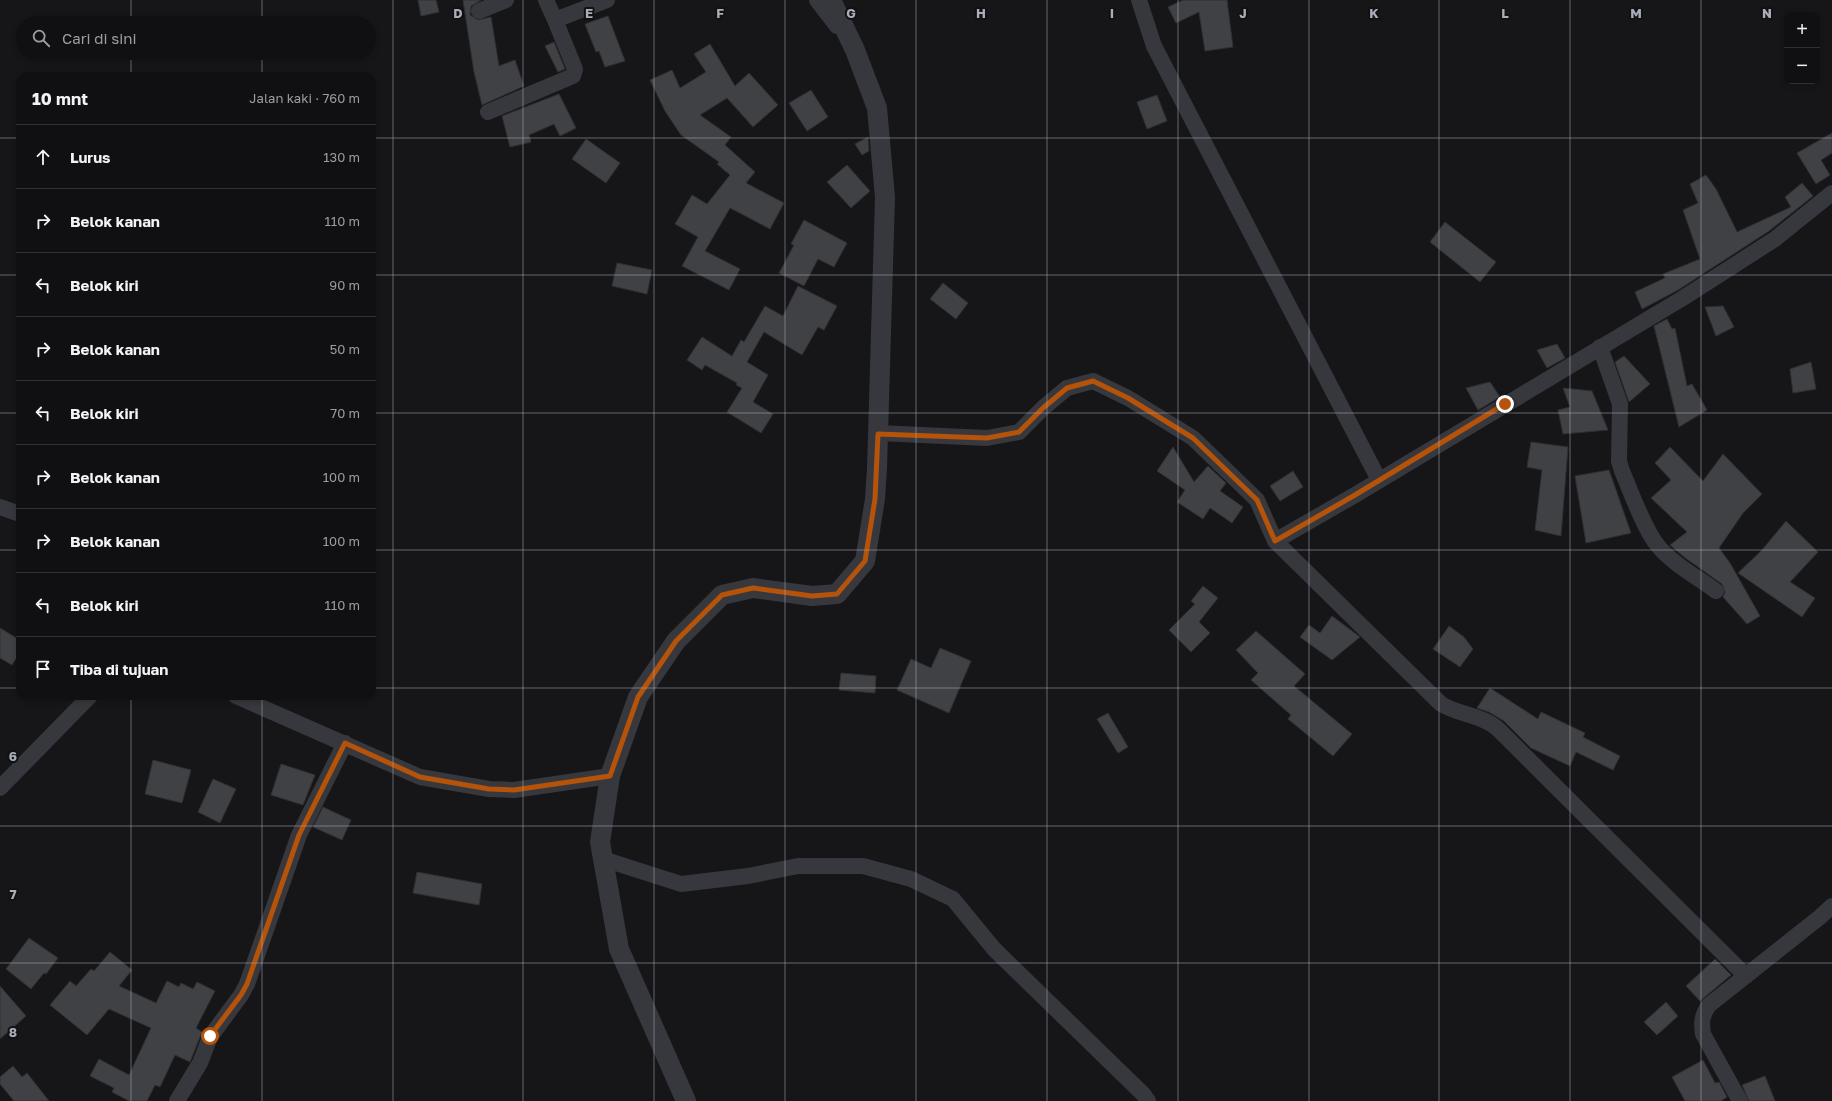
<!DOCTYPE html>
<html lang="id">
<meta charset="utf-8">
<style>
body{margin:0;font-family:"Golos Text",sans-serif;background:#19191b;color:#f1f3f6}
.controls{position:absolute;right:12px;top:12px;display:grid;overflow:hidden;border-radius:8px;box-shadow:0 2px 6px #0003}
.controls button{width:36px;height:36px;display:grid;place-items:center;padding:0;border:0;border-bottom:1px solid #303032;background:#101012;color:#f1f3f6;font:20px sans-serif}
.stop{position:absolute;width:12px;height:12px;margin:-9px;border:3px solid #b45309;border-radius:50%;background:#fff}
.stop.end{background:#b45309;border-color:#fff;box-shadow:0 1px 4px #0008}
.list{margin:0;padding:0;list-style:none}
h2{display:flex;justify-content:space-between;align-items:center;height:52px;margin:0;padding:0 16px;font-size:17px}
h2 small{font-size:13px;font-weight:400;color:#9c9d9f}
.list li{display:grid;grid-template-columns:26px 1fr auto;gap:12px;align-items:center;box-sizing:border-box;height:64px;padding:0 16px;border-top:1px solid #303032}
.list b{display:block;font-size:15px;white-space:nowrap}
.list em{font-size:13px;font-style:normal;color:#9c9d9f}
.icon{flex:none;width:22px;height:22px;fill:none;stroke:currentColor;stroke-width:2;stroke-linecap:round;stroke-linejoin:round}
.map{position:relative;flex:none;width:1832px;height:1101px;overflow:hidden}
.search{position:absolute;background:#101012;box-shadow:0 2px 6px #0003;left:16px;top:16px;width:360px;height:44px;display:flex;align-items:center;gap:10px;box-sizing:border-box;padding:0 14px;border-radius:22px;color:#9c9d9f;font-size:15px}
.panel{position:absolute;background:#101012;box-shadow:0 2px 6px #0003;left:16px;top:72px;width:360px;height:628px;border-radius:12px}
.map>svg:first-child{display:block}
.building{fill:#404145;stroke:#303034}
.lines{fill:none;stroke-linecap:round;stroke-linejoin:round}
.minor{stroke:#37383d;stroke-width:16}
.tertiary{stroke:#37383d;stroke-width:20}
.route{stroke:#b45309;stroke-width:5}
.grid{fill:none;stroke:#a8adb8;stroke-width:1;stroke-opacity:0.55}
.grid-label{font-size:13px;text-anchor:middle;font-weight:bold;fill:#a8adb8;stroke:#111113;stroke-width:4;stroke-linejoin:round;paint-order:stroke}
</style>
<div class="map">
<svg width="1832" height="1101" viewBox="0 0 1832 1101">
<rect width="100%" height="100%" fill="#161618"/>
<path class="building" d="M 418,0 L 436,0 L 439,12 L 421,16 Z
M 463,0 L 481,0 L 471,6 L 470,15 L 478,20 L 491,17 L 499,66 L 515,60 L 524,86 L 482,105 L 474,72 Z
M 1183,0 L 1227,0 L 1233,47 L 1205,51 L 1199,12 L 1176,23 L 1168,7 Z
M 608,16 L 625,61 L 605,67 L 599,51 L 596,52 L 585,24 Z
M 554,42 L 565,69 L 558,72 L 545,46 Z
M 710,44 L 735,86 L 749,73 L 778,105 L 753,127 L 727,98 L 700,115 L 731,137 L 725,145 L 755,172 L 746,183 L 784,203 L 770,229 L 730,208 L 705,251 L 740,269 L 729,290 L 682,266 L 698,237 L 675,224 L 692,195 L 707,204 L 730,175 L 717,164 L 719,162 L 681,135 L 665,111 L 650,80 L 672,70 L 680,88 L 706,72 L 694,54 Z
M 811,90 L 828,117 L 807,131 L 789,103 Z
M 559,94 L 576,128 L 560,136 L 554,124 L 529,135 L 531,142 L 510,147 L 502,116 Z
M 1157,95 L 1167,121 L 1147,129 L 1137,102 Z
M 1832,133 L 1832,153 L 1821,160 L 1830,175 L 1816,184 L 1797,153 Z
M 868,137 L 869,151 L 862,155 L 855,144 Z
M 586,139 L 620,163 L 606,183 L 572,159 Z
M 847,165 L 870,191 L 851,208 L 827,182 Z
M 1706,175 L 1716,189 L 1737,232 L 1791,207 L 1785,197 L 1802,183 L 1813,196 L 1769,231 L 1678,290 L 1642,309 L 1635,292 L 1665,278 L 1663,274 L 1700,259 L 1683,210 L 1698,203 L 1690,184 Z
M 804,220 L 847,243 L 834,267 L 818,259 L 804,286 L 779,273 L 794,245 L 791,244 Z
M 1445,222 L 1496,262 L 1480,282 L 1430,242 Z
M 617,263 L 652,270 L 647,294 L 612,286 Z
M 943,283 L 968,303 L 956,319 L 930,299 Z
M 798,286 L 837,306 L 824,330 L 818,327 L 802,355 L 764,332 L 747,362 L 768,375 L 753,402 L 773,414 L 761,433 L 727,412 L 742,388 L 736,385 L 737,383 L 705,365 L 702,370 L 687,360 L 702,337 L 732,356 L 741,340 L 744,342 L 765,306 L 783,316 Z
M 1723,306 L 1734,327 L 1716,336 L 1705,307 Z
M 1667,319 L 1672,329 L 1675,328 L 1687,386 L 1692,384 L 1707,410 L 1679,427 L 1654,326 Z
M 1557,344 L 1565,358 L 1547,368 L 1537,350 Z
M 1624,356 L 1650,384 L 1629,402 L 1615,362 Z
M 1811,362 L 1816,389 L 1793,393 L 1790,369 Z
M 1490,382 L 1500,397 L 1478,410 L 1466,388 Z
M 1563,388 L 1592,391 L 1608,430 L 1563,434 L 1558,410 L 1570,407 Z
M 1531,442 L 1568,447 L 1561,536 L 1535,530 L 1542,470 L 1527,467 Z
M 1173,447 L 1194,482 L 1208,466 L 1226,483 L 1220,491 L 1243,507 L 1232,523 L 1210,508 L 1203,519 L 1177,502 L 1185,490 L 1157,471 Z
M 1670,447 L 1703,481 L 1723,454 L 1762,494 L 1743,513 L 1719,548 L 1730,563 L 1760,616 L 1747,624 L 1723,597 L 1725,592 L 1722,584 L 1684,557 L 1670,545 L 1687,532 L 1651,498 L 1671,480 L 1655,463 Z
M 1609,470 L 1631,533 L 1586,543 L 1575,476 Z
M 1293,471 L 1303,487 L 1280,501 L 1270,486 Z
M 1786,521 L 1818,552 L 1790,582 L 1815,598 L 1802,617 L 1738,573 L 1762,550 Z
M 1203,586 L 1218,598 L 1199,622 L 1210,633 L 1191,652 L 1169,630 L 1195,604 L 1191,601 Z
M 1332,616 L 1360,637 L 1332,660 L 1300,637 L 1309,625 L 1320,633 Z
M 1449,626 L 1464,637 L 1473,649 L 1460,667 L 1433,649 Z
M 0,628 L 20,640 L 20,652 L 12,665 L 0,658 Z
M 1256,631 L 1305,674 L 1294,686 L 1352,734 L 1333,756 L 1288,719 L 1291,715 L 1251,680 L 1258,673 L 1236,650 Z
M 940,648 L 971,661 L 949,713 L 897,690 L 911,659 L 931,668 Z
M 841,673 L 876,676 L 875,693 L 839,690 Z
M 1490,688 L 1538,719 L 1541,712 L 1585,733 L 1583,737 L 1620,756 L 1613,770 L 1576,752 L 1570,766 L 1531,748 L 1504,721 L 1489,712 L 1477,708 Z
M 1108,713 L 1128,747 L 1118,753 L 1097,719 Z
M 153,760 L 191,770 L 182,803 L 145,794 Z
M 281,764 L 315,775 L 303,805 L 271,795 Z
M 213,779 L 236,789 L 220,823 L 198,812 Z
M 323,807 L 351,820 L 342,840 L 313,827 Z
M 417,872 L 482,884 L 479,905 L 413,893 Z
M 29,938 L 58,958 L 46,974 L 44,973 L 31,989 L 6,969 Z
M 110,952 L 132,970 L 119,986 L 156,1003 L 167,981 L 179,987 L 181,983 L 193,989 L 197,982 L 215,991 L 196,1028 L 202,1032 L 190,1062 L 175,1055 L 160,1087 L 155,1085 L 147,1101 L 129,1101 L 112,1092 L 114,1088 L 90,1076 L 99,1059 L 129,1075 L 151,1028 L 109,1009 L 87,1035 L 50,1005 L 70,981 L 76,986 L 91,969 L 94,971 Z
M 1715,959 L 1731,975 L 1700,1001 L 1686,986 Z
M 0,986 L 26,1016 L 0,1039 Z
M 1666,1002 L 1678,1016 L 1657,1035 L 1644,1022 Z
M 1703,1060 L 1715,1083 L 1719,1082 L 1727,1097 L 1721,1101 L 1685,1101 L 1672,1077 Z
M 13,1066 L 22,1077 L 27,1073 L 49,1101 L 14,1101 L 0,1084 L 0,1077 Z
M 1765,1076 L 1775,1101 L 1749,1101 L 1742,1085 Z"/>
<g class="lines">
<path class="minor" d="M 546,0 L 555,20 L 607,0
M 817,0 L 837,26
M 1139,0 L 1154,46 L 1379,480
M 479,11 L 506,0
M 488,112 L 573,76 L 575,69 L 555,20
M 1600,347 L 1620,404 L 1619,461 L 1622,471 C 1631,492 1644,529 1658,546 C 1673,564 1697,577 1716,591
M 878,433 L 987,438 L 1019,432 L 1043,408 L 1067,388 L 1093,381 L 1128,398 L 1193,438 L 1257,500 L 1275,541 L 1355,495 L 1683,298 L 1775,239 L 1832,193
M 0,507 L 20,514
M 1275,541 L 1441,704 C 1459,715 1482,715 1498,729 L 1746,976
M 236,696 L 420,777 L 489,789 L 514,790 L 610,776
M 0,788 L 90,696
M 603,859 L 681,884 L 748,876 L 798,866 L 863,866 L 911,879 L 953,899 L 994,949 L 1143,1094 L 1148,1101
M 177,1101 L 200,1063 L 210,1037 L 241,995 L 247,984 L 299,835 L 345,743
M 1740,1101 L 1703,1034 C 1701,1022 1702,1015 1709,1005 L 1820,917 L 1832,906"/>
<path class="tertiary" d="M 686,1101 L 619,949 L 600,842 L 610,776 L 638,697 L 676,641 L 722,595 L 753,588 L 812,596 L 837,594 L 865,561 L 875,499 L 877,468 L 885,197 L 877,108 L 855,50 L 831,0"/>
</g>
<g class="lines">
<path class="route" d="M 210,1036 L 241,995 L 247,984 L 299,835 L 345,743 L 420,777 L 489,789 L 514,790 L 610,776 L 638,697 L 676,641 L 722,595 L 753,588 L 812,596 L 837,594 L 865,561 L 875,499 L 878,434 L 987,438 L 1019,432 L 1043,408 L 1067,388 L 1093,381 L 1128,398 L 1193,438 L 1257,500 L 1275,541 L 1355,495 L 1505,404"/>
</g>
<path class="grid" d="M 131,0 L 131,23M 262,0 L 262,23M 393,0 L 393,1101M 523,0 L 523,1101M 654,0 L 654,1101M 785,0 L 785,1101M 916,0 L 916,1101M 1047,0 L 1047,1101M 1178,0 L 1178,1101M 1309,0 L 1309,1101M 1439,0 L 1439,1101M 1570,0 L 1570,1101M 1701,0 L 1701,1101M 131,53 L 131,76M 262,53 L 262,76M 0,138 L 20,138M 372,138 L 1832,138M 0,275 L 20,275M 372,275 L 1832,275M 0,413 L 20,413M 372,413 L 1832,413M 0,550 L 20,550M 372,550 L 1832,550M 0,688 L 20,688M 372,688 L 1832,688M 131,696 L 131,1101M 262,696 L 262,1101M 0,826 L 1832,826M 0,963 L 1832,963"/>
<g class="grid-label">
<text x="458" y="18">D</text>
<text x="589" y="18">E</text>
<text x="720" y="18">F</text>
<text x="851" y="18">G</text>
<text x="981" y="18">H</text>
<text x="1112" y="18">I</text>
<text x="1243" y="18">J</text>
<text x="1374" y="18">K</text>
<text x="1505" y="18">L</text>
<text x="1636" y="18">M</text>
<text x="1767" y="18">N</text>
<text x="13" y="761">6</text>
<text x="13" y="899">7</text>
<text x="13" y="1037">8</text>
</g>
</svg>
<div class="controls">
<button>+</button>
<button>−</button>
</div>
<div class="stop" style="left:210px;top:1036px"></div>
<div class="stop end" style="left:1505px;top:404px"></div>
<div class="search"><svg class="icon" aria-label="search" viewBox="0 0 24 24"><circle cx="10" cy="10" r="6"/><path d="M15 15l6 6"/></svg>Cari di sini</div>
<section class="panel">
<h2>10 mnt<small>Jalan kaki · 760 m</small></h2>
<ul class="list">
<li><svg class="icon" aria-label="ahead" viewBox="0 0 24 24"><path d="M12 20V5M6 11l6-6 6 6"/></svg><div><b>Lurus</b></div><em>130 m</em></li>
<li><svg class="icon" aria-label="right" viewBox="0 0 24 24"><path d="M7 20v-9h11M14 6l5 5-5 5"/></svg><div><b>Belok kanan</b></div><em>110 m</em></li>
<li><svg class="icon" aria-label="left" viewBox="0 0 24 24"><path d="M17 20v-9H6M10 6l-5 5 5 5"/></svg><div><b>Belok kiri</b></div><em>90 m</em></li>
<li><svg class="icon" aria-label="right" viewBox="0 0 24 24"><path d="M7 20v-9h11M14 6l5 5-5 5"/></svg><div><b>Belok kanan</b></div><em>50 m</em></li>
<li><svg class="icon" aria-label="left" viewBox="0 0 24 24"><path d="M17 20v-9H6M10 6l-5 5 5 5"/></svg><div><b>Belok kiri</b></div><em>70 m</em></li>
<li><svg class="icon" aria-label="right" viewBox="0 0 24 24"><path d="M7 20v-9h11M14 6l5 5-5 5"/></svg><div><b>Belok kanan</b></div><em>100 m</em></li>
<li><svg class="icon" aria-label="right" viewBox="0 0 24 24"><path d="M7 20v-9h11M14 6l5 5-5 5"/></svg><div><b>Belok kanan</b></div><em>100 m</em></li>
<li><svg class="icon" aria-label="left" viewBox="0 0 24 24"><path d="M17 20v-9H6M10 6l-5 5 5 5"/></svg><div><b>Belok kiri</b></div><em>110 m</em></li>
<li><svg class="icon" aria-label="arrive" viewBox="0 0 24 24"><path d="M6 21V4h12l-3 4 3 4H6"/></svg><div><b>Tiba di tujuan</b></div></li>
</ul>
</section>
</div>
